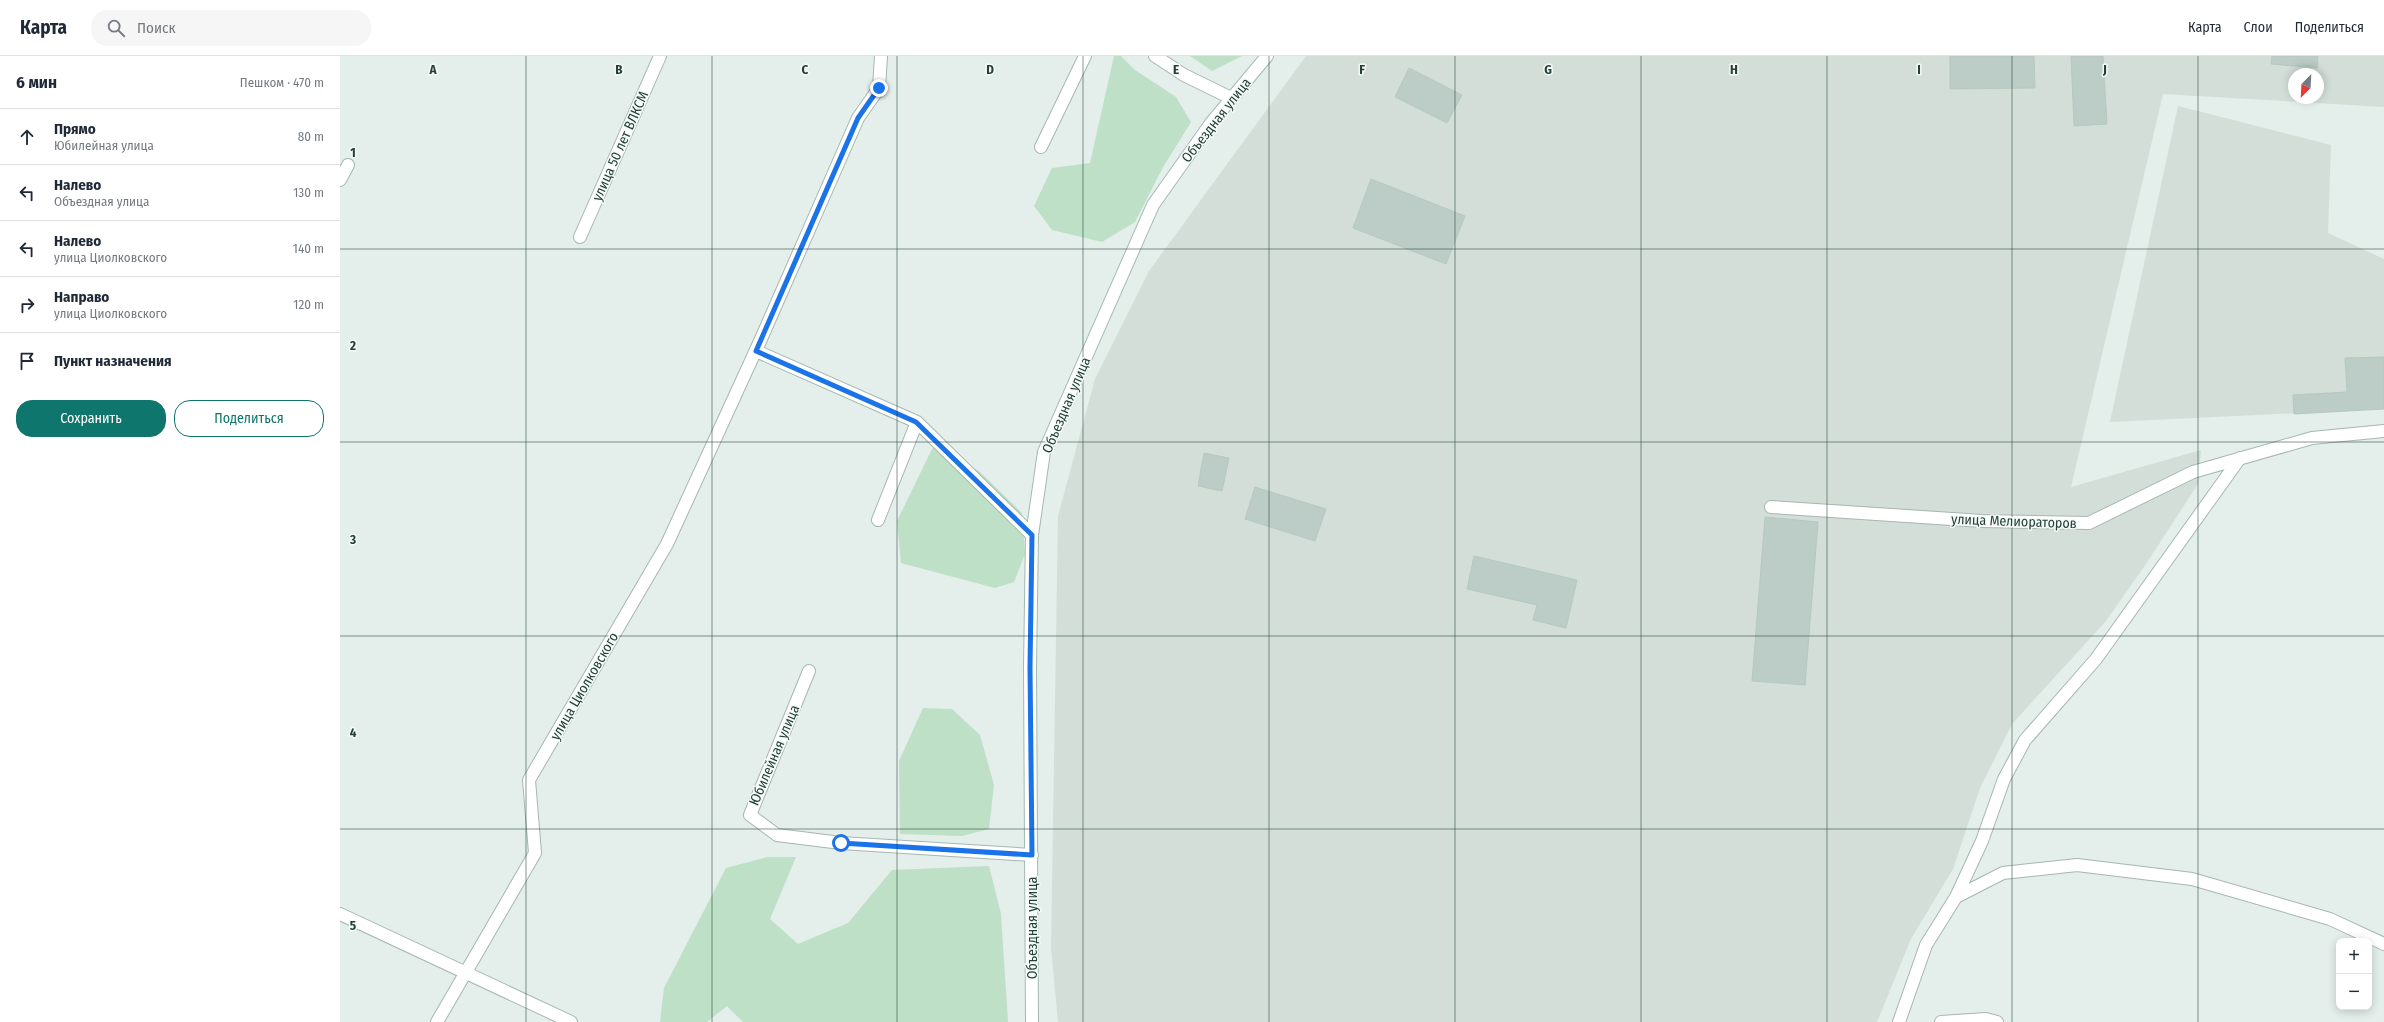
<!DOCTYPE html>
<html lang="ru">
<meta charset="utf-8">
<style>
body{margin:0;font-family:"Fira Sans Condensed",sans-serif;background:#f6f6f7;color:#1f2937}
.controls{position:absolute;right:12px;bottom:12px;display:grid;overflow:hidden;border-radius:8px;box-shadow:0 2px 10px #0003}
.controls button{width:36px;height:36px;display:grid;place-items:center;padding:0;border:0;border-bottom:1px solid #e0e1e3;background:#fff;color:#1f2937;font:20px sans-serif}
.compass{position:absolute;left:1948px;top:12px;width:36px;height:36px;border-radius:50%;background:#fff;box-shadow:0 2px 10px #0003;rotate:204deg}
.stop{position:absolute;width:12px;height:12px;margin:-9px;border:3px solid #1a73e8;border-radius:50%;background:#fff}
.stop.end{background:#1a73e8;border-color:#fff;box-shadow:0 1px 4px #0008}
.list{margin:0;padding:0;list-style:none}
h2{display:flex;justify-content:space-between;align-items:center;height:52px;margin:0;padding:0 16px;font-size:17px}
h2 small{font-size:13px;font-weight:400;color:#747a83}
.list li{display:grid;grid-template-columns:26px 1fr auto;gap:12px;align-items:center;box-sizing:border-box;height:56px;padding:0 16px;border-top:1px solid #e0e1e3}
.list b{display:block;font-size:15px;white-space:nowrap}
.list p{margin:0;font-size:13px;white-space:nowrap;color:#747a83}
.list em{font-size:13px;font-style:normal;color:#747a83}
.actions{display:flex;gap:8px;padding:12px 16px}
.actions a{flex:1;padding:9px 0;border:1px solid #0f766e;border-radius:16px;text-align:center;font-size:14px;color:#0f766e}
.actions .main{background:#0f766e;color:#fff}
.icon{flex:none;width:22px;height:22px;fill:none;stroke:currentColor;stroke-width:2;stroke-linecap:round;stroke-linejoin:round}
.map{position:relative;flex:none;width:2044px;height:966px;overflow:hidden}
header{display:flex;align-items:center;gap:24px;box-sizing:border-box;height:56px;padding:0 20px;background:#fff;border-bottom:1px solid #e0e1e3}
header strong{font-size:19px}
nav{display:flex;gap:22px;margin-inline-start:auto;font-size:14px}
.search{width:280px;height:36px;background:#f6f6f7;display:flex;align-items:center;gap:10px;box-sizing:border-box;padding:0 14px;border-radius:16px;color:#747a83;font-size:15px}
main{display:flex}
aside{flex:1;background:#fff}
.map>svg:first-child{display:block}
.built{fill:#d3ded9;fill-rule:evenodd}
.green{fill:#bde0c7}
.building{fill:#bcccc6;stroke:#b6c8c1}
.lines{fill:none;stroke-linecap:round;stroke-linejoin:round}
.street-casing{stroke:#a6b7b1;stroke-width:14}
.secondary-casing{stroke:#a2bab2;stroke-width:14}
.street{stroke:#fff;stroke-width:12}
.secondary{stroke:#fff;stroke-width:12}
.route{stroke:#1a73e8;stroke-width:5}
.grid{fill:none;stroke:#234139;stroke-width:1;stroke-opacity:0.55}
.labels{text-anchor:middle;stroke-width:3;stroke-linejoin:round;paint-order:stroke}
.street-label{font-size:14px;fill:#234139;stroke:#f5faf8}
.grid-label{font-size:13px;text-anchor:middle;font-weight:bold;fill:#234139;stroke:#f5faf8;stroke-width:3;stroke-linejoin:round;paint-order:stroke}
</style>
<header>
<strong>Карта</strong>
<div class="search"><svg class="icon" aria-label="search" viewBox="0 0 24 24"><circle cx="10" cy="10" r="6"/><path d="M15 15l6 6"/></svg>Поиск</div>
<nav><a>Карта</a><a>Слои</a><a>Поделиться</a></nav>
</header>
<main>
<aside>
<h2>6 мин<small>Пешком · 470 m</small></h2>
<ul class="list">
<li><svg class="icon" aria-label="ahead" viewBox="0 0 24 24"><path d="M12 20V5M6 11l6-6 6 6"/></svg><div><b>Прямо</b><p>Юбилейная улица</p></div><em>80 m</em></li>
<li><svg class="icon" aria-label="left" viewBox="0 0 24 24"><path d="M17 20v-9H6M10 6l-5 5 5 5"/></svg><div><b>Налево</b><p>Объездная улица</p></div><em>130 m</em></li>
<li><svg class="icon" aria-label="left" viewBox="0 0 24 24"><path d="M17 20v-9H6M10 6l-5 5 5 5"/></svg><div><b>Налево</b><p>улица Циолковского</p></div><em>140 m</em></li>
<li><svg class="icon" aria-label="right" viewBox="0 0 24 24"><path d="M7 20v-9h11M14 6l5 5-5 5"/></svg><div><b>Направо</b><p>улица Циолковского</p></div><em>120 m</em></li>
<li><svg class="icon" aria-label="arrive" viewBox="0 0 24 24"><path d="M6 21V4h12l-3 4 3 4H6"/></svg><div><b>Пункт назначения</b></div></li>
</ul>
<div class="actions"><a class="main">Сохранить</a><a>Поделиться</a></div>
</aside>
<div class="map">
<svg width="2044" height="966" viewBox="0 0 2044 966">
<rect width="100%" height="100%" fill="#e4eeea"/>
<path class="built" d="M 966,0 L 2044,0 L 2044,51 L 1823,38 L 1731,431 L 1861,394 L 1858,428 L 1808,505 L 1766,565 L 1672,668 L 1640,732 L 1613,813 L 1571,883 L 1537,966 L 718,966 L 711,892 L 718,460 L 755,323 L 809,215 ZM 1954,18 L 1978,18 L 1978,42 L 1954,42 Z
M 1838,50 L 1991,89 L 1988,177 L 2044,203 L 2044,353 L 1770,366 Z"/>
<path class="green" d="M 774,0 L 781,0 L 795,14 L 836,41 L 851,66 L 822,113 L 795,166 L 762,186 L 712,174 L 694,150 L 712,112 L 750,107 Z
M 850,0 L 902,0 L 872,15 Z
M 593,391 L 639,415 L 682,457 L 685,498 L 674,526 L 655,532 L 561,507 L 557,465 Z
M 583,652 L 612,653 L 640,679 L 654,729 L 649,773 L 622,780 L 560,778 L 559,705 Z
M 428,801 L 456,801 L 430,863 L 458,888 L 508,867 L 552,814 L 649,810 L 661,858 L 668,966 L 403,966 L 387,950 L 367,966 L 320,966 L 324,932 L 386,812 Z"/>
<path class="building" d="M 1610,0 L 1694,0 L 1695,32 L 1610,33 Z
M 1731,0 L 1763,0 L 1767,68 L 1734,70 Z
M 1932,0 L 1978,0 L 1977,12 L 1931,8 Z
M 1069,12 L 1122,39 L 1107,67 L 1055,41 Z
M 1031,123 L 1125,160 L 1106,208 L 1013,172 Z
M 2044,301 L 2044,353 L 1954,358 L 1953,339 L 2007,336 L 2005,302 Z
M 864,397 L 889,402 L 882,435 L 858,430 Z
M 915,431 L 986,453 L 975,485 L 905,463 Z
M 1425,461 L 1478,466 L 1465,629 L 1412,625 Z
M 1134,500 L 1237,524 L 1226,572 L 1193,564 L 1197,549 L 1127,533 Z"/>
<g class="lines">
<defs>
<path id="street" d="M 815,0 L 844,19 L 891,42
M 701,91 L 745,0
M 0,124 L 8,109
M 240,181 L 320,0
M 416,295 L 577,366 L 692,479
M 1431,451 L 1642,465 L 1749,467 L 1853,416 L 1972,382 L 2044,375
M 538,464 L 577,366
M 469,615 L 410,759 L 437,779 L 501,787 L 692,799
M 1616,841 L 1642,785 L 1664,723 L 1685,684 L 1756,603 L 1900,402
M 0,858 L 231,966
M 97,966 L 195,797 L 189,724 L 327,488 L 421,283 L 518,62 L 539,32 L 541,0
M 1559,966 L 1586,889 L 1616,841 L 1663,817 L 1737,809 L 1852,823 L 1990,863 L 2044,888
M 1601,966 L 1646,963 L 1657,966"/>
<path id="secondary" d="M 692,966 L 690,611 L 692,479 L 704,396 L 813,149 L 871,67 L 927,0"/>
</defs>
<use href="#street" class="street-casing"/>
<use href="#secondary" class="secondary-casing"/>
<use href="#street" class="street"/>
<use href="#secondary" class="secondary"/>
</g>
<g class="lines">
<path class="route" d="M 501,787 L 692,799 L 690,611 L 692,479 L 576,366 L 416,295 L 518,62 L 539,32"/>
</g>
<path class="grid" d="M 186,0 L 186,966M 372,0 L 372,966M 557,0 L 557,966M 743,0 L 743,966M 929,0 L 929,966M 1115,0 L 1115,966M 1301,0 L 1301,966M 1487,0 L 1487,966M 1672,0 L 1672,966M 1858,0 L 1858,966M 0,193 L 2044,193M 0,386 L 2044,386M 0,580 L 2044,580M 0,773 L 2044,773"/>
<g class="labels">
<g class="street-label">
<text transform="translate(876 64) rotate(-52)" y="5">Объездная улица</text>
<text transform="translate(280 90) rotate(-66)" y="5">улица 50 лет ВЛКСМ</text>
<text transform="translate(726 349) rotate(-67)" y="5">Объездная улица</text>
<text transform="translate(1674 465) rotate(2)" y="5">улица Мелиораторов</text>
<text transform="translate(244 630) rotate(-60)" y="5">улица Циолковского</text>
<text transform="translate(434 699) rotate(-67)" y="5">Юбилейная улица</text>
<text transform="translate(692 872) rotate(-90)" y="5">Объездная улица</text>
</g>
</g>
<g class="grid-label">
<text x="93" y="18">A</text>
<text x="279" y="18">B</text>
<text x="465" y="18">C</text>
<text x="650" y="18">D</text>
<text x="836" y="18">E</text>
<text x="1022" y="18">F</text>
<text x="1208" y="18">G</text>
<text x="1394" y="18">H</text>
<text x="1579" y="18">I</text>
<text x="1765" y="18">J</text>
<text x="13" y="101">1</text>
<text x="13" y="294">2</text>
<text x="13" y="488">3</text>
<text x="13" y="681">4</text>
<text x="13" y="874">5</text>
</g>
</svg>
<div class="controls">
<button>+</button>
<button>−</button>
</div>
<svg class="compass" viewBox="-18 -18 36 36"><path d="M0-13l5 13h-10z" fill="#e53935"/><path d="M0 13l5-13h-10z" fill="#747a83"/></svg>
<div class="stop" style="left:501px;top:787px"></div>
<div class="stop end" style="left:539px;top:32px"></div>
</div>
</main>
